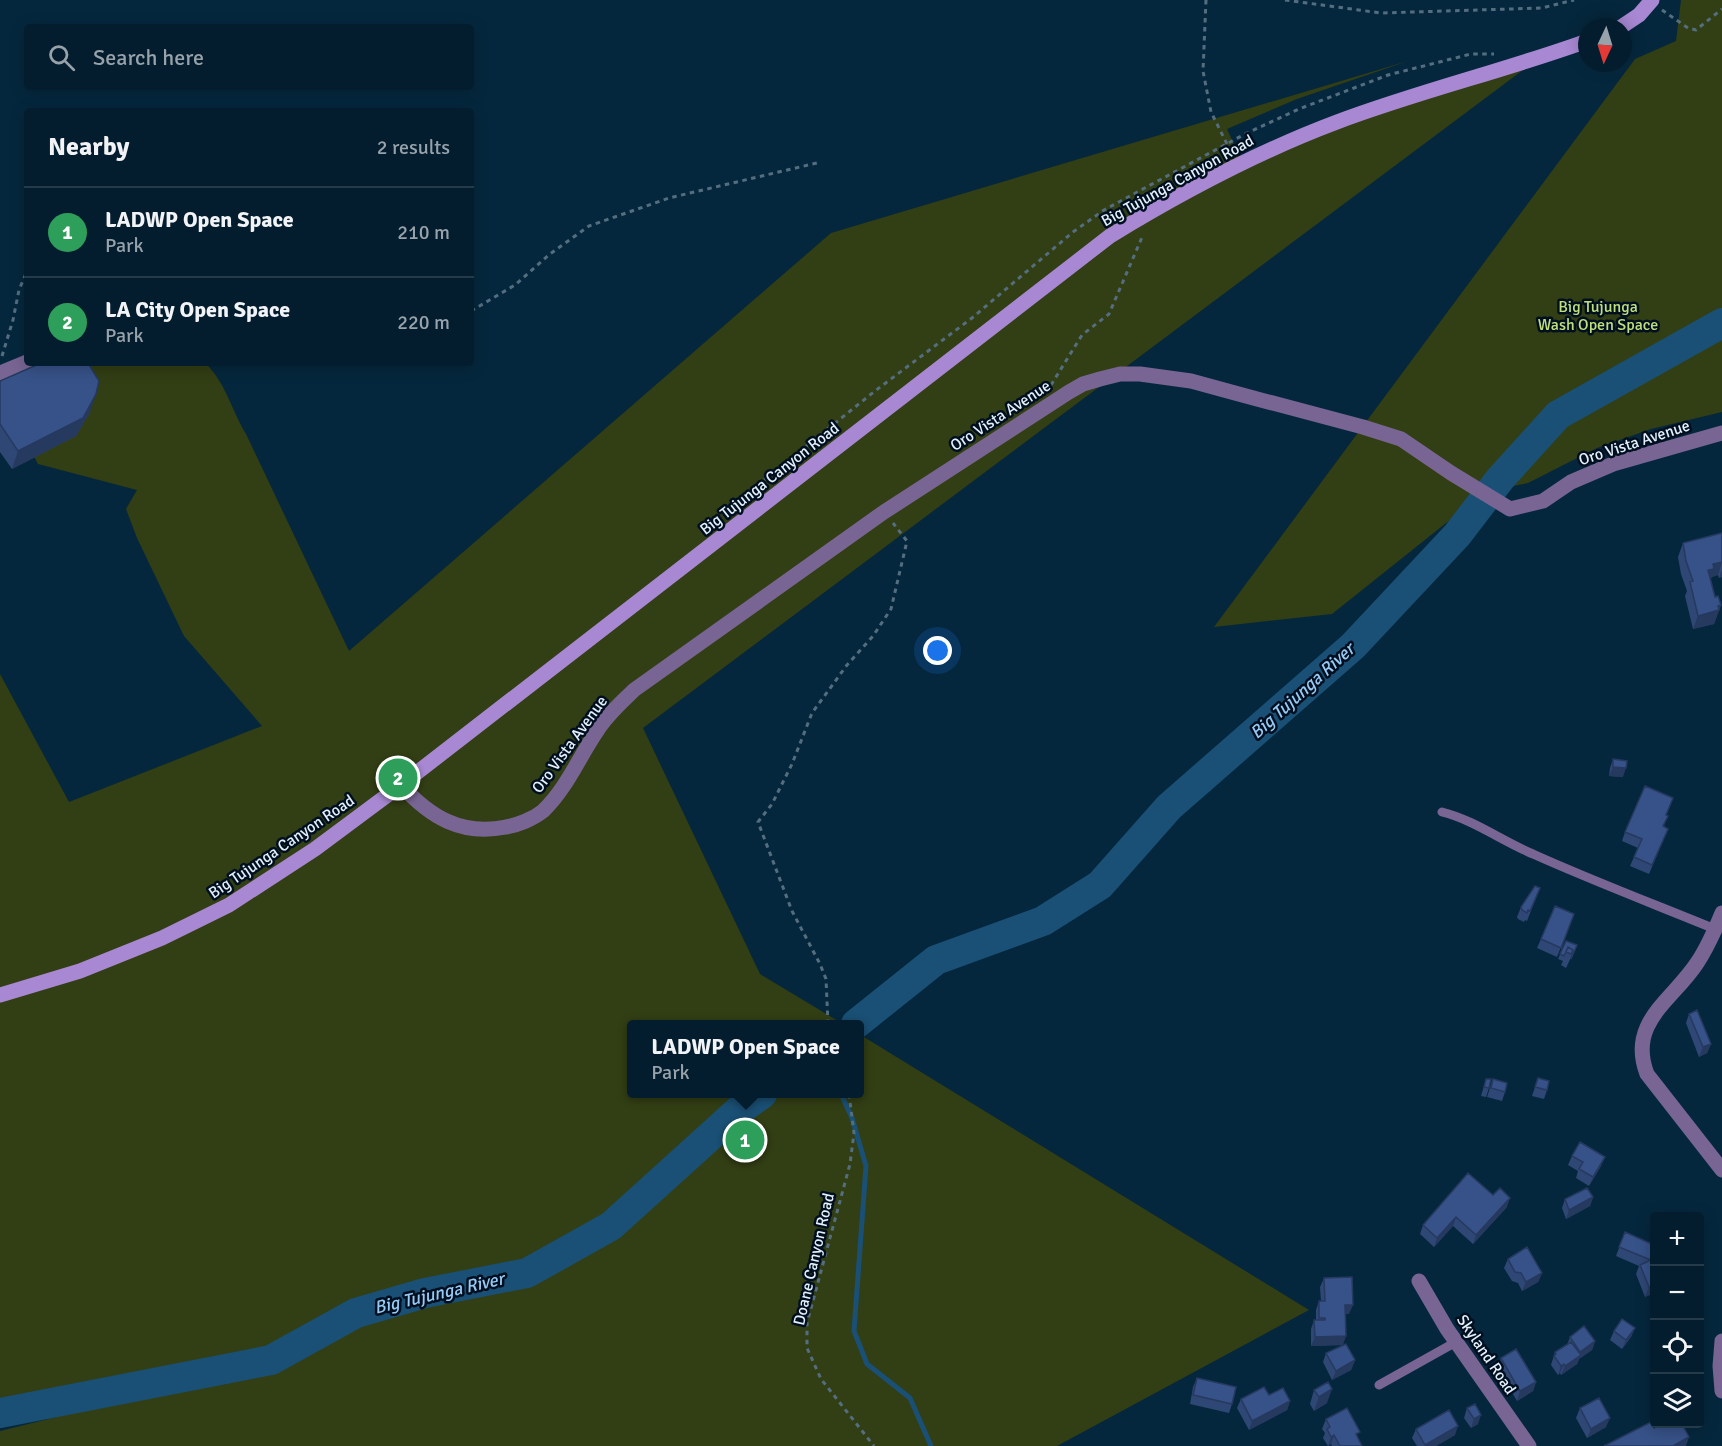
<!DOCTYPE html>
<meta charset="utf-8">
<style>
body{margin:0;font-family:Signika,sans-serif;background:#0d2636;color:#f1f3f6}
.controls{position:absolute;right:18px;bottom:18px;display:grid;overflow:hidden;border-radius:6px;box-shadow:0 3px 15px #0003}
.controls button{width:54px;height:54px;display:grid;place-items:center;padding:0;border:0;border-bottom:2px solid #253b4a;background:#041d2e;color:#f1f3f6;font:30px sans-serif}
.compass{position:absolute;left:1578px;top:18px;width:54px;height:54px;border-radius:50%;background:#041d2e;box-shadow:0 3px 15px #0003;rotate:184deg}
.you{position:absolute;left:938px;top:651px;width:21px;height:21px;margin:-15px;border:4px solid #fff;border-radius:50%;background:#1a73e8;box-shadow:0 0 0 9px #1a73e833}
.badge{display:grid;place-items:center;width:39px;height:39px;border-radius:50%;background:#f7a149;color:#fff;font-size:20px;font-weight:700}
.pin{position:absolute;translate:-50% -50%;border:3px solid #fff;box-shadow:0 2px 6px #0006}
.popup{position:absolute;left:627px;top:1020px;width:237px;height:78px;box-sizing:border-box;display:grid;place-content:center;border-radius:6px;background:#041d2e;filter:drop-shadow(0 2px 4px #0005);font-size:20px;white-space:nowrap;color:#97a2aa}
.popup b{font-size:22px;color:#f1f3f6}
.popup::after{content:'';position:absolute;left:50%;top:100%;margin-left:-12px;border:12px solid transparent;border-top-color:#041d2e}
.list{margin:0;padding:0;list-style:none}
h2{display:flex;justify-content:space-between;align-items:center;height:78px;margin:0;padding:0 24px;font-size:26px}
h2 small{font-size:20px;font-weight:400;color:#97a2aa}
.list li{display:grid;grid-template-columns:39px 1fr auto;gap:18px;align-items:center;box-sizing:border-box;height:90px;padding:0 24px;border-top:2px solid #253b4a}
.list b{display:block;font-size:22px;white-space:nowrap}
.list p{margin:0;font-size:20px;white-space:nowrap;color:#97a2aa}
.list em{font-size:20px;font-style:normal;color:#97a2aa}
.icon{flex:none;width:33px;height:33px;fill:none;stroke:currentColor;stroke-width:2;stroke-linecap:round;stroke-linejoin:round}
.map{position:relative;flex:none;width:1722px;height:1446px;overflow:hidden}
.search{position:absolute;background:#041d2e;box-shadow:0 3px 15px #0003;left:24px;top:24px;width:450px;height:66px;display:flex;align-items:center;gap:15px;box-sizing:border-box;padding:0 21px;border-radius:6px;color:#97a2aa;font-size:22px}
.panel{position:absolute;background:#041d2e;box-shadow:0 3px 15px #0003;left:24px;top:108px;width:450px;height:258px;border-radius:6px}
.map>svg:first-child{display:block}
.green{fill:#323e14}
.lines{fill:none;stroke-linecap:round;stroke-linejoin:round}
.stream{stroke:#1a5075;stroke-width:5}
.river{stroke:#1a5075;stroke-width:30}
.path{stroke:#546e80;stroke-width:3;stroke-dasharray:4.5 4.5;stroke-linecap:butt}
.lane{stroke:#786593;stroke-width:9}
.street{stroke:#786593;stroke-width:15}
.secondary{stroke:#a888d3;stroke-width:15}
.wall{fill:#2f4775}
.shaded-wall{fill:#26395f}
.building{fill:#375288;stroke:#26395f;stroke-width:1.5}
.labels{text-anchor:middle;stroke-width:5;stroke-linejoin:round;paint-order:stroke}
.street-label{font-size:16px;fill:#e4f0fa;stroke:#000f20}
.park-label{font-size:16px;fill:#c1e079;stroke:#000f20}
.water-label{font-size:18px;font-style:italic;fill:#97cbf5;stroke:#000f20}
</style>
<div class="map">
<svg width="1722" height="1446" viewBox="0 0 1722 1446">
<rect width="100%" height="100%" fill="#05273d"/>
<path class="green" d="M 1681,0 L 1722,0 L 1722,412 L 1651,429 L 1597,448 L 1528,483 L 1513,486 L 1498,486 L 1484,480 L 1475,500 L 1332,614 L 1214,627 L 1635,59 L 1676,41 Z
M 1543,55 L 643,728 L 760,974 L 843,1024 L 631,1024 L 631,1094 L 859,1094 L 859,1034 L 1309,1310 L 1057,1446 L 0,1446 L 0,1431 L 282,1361 L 283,1351 L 0,1422 L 0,674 L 69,802 L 262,726 L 184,636 L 137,538 L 126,509 L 137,490 L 38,464 L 9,413 L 0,413 L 0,374 L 35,363 L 205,363 C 225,381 232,411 246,434 L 349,651 L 831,233 L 1408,61 L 1297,99 L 1227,129 L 1241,160 Z"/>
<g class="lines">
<path class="stream" d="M 841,1094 L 852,1118 L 866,1166 L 854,1331 L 867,1364 L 910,1398 L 931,1446"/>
<path class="river" d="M 856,1024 L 936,960 L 1043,921 L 1100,885 L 1169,807 L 1353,646 L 1457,535 L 1500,479 L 1558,415 L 1722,323
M 0,1413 L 271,1360 L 356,1313 L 425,1293 L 527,1273 L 611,1226 L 738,1111 L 762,1094"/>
<path class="path" d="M 1206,0 L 1203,71 L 1211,112 L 1227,144
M 1285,0 L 1381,13 L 1542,8 L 1574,0
M 1662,10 L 1688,28 L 1696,30 L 1722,9
M 471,311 L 515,285 L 550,254 L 589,226 L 669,198 L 821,162
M 2,356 L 13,320 L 19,290 L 27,271
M 1051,385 L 1082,335 L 1109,314 L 1143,235
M 708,525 L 875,391 L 972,318 L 1073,232 L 1104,210 L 1245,134 L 1299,109 L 1388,75 L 1471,54 L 1494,54
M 828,1024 L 826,979 L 820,964 L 792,911 L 758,822 L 772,804 L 792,764 L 812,713 L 847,665 L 873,636 L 891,609 L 907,541 L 893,523
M 849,1094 L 854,1133 L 850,1164 L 807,1323 L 807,1348 L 821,1379 L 874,1446"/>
<path class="lane" d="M 1442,812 C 1474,820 1502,841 1533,854 C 1593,881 1654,904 1715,929
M 1379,1385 L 1456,1342"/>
<path class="street" d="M 0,373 L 27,362
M 401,785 C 430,817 461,836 506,827 C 518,825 533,819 543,811 C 567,788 579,757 597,731 C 607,715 621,703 634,690 L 884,512 L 1069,392 L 1083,384 L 1100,379 L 1120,374 L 1140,374 L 1191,381 L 1246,396 L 1363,427 L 1401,439 L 1451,473 L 1510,509 L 1543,501 L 1571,482 L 1613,464 L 1722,433
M 1722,913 C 1715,930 1707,948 1697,963 C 1673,1000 1627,1022 1647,1074 L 1722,1170
M 1419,1281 L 1447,1329 L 1529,1446
M 1722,1341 L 1720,1366 L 1722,1391"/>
<path class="secondary" d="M 1621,27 L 1639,15 L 1652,0
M 0,995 L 80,971 L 162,938 L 229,905 L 315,849 L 401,785 L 1110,236 C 1182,192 1257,152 1337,122 C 1419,91 1504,71 1587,41"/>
</g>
<path class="wall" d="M 0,381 L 90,412 L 76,436 L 12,469 L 0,452 Z
M 1722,533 L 1722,577 L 1719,578 L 1718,575 L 1712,577 L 1710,580 L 1715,597 L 1721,605 L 1714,624 L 1693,629 L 1685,596 L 1687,591 L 1681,574 L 1678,557 L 1683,543 Z
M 1613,759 L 1623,777 L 1609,776 L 1610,768 Z
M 1666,815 L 1664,827 L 1668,829 L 1649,874 L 1630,866 L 1638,848 L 1622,841 L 1625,832 Z
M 1540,888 L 1527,921 L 1525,920 L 1524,922 L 1518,919 L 1517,917 L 1521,907 Z
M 1574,914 L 1557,957 L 1537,948 L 1541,939 Z
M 1566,941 L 1577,945 L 1566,968 L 1561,965 L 1563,961 L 1558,959 Z
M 1689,1014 L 1711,1044 L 1707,1053 L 1699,1057 L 1686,1023 Z
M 1538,1078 L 1547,1090 L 1544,1099 L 1532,1096 Z
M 1486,1079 L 1489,1088 L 1486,1097 L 1481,1096 Z
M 1493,1079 L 1505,1092 L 1502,1101 L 1487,1097 Z
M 1572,1156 L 1601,1166 L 1589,1186 L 1576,1178 L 1578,1171 L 1568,1165 Z
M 1493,1195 L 1507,1207 L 1473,1244 L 1453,1226 L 1434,1247 L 1420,1234 L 1423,1225 Z
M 1593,1197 L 1590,1206 L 1566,1219 L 1562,1208 L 1565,1199 Z
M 1625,1232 L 1654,1245 L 1654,1293 L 1645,1297 L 1636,1274 L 1639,1266 L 1616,1256 Z
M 1508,1259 L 1542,1273 L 1538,1282 L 1522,1291 L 1518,1283 L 1512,1281 L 1504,1268 Z
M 1324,1278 L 1349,1314 L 1345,1314 L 1343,1345 L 1355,1360 L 1351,1370 L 1332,1380 L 1323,1362 L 1326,1353 L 1342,1345 L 1311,1346 L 1311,1329 L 1314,1320 L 1316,1320 L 1316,1310 L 1319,1301 L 1321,1301 L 1320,1287 Z
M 1635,1328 L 1631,1337 L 1622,1349 L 1610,1340 L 1614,1331 Z
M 1570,1337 L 1595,1341 L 1592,1350 L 1579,1359 L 1577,1364 L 1561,1375 L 1560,1373 L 1558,1375 L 1551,1365 L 1555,1352 L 1567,1345 Z
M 1501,1358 L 1536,1382 L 1533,1391 L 1517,1401 L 1497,1367 Z
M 1197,1378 L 1232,1404 L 1229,1413 L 1190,1404 L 1193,1387 Z
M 1314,1390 L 1327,1403 L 1314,1411 L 1310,1404 Z
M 1269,1395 L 1290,1401 L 1287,1410 L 1249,1430 L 1237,1408 L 1241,1399 Z
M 1467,1408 L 1478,1424 L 1471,1428 L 1464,1418 Z
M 1580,1408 L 1606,1427 L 1587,1438 L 1576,1418 Z
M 1326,1419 L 1358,1438 L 1362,1446 L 1332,1446 L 1331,1444 L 1328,1446 L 1323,1438 L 1325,1433 L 1322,1429 Z
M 1416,1429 L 1455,1435 L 1436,1446 L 1417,1446 L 1412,1438 Z"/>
<path class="shaded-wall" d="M 96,394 L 90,412 L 76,436 L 12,469 L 18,451 Z
M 1722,562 L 1718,575 L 1712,577 L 1709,582 L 1708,570 L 1713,564 Z
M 1722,570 L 1722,577 L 1719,578 Z
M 1721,605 L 1714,624 L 1693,629 L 1698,616 Z
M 1613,767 L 1626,768 L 1623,777 L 1609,776 Z
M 1711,1044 L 1707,1053 L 1699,1057 L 1703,1047 Z
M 1605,1157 L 1601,1166 L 1589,1186 L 1593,1177 Z
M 1593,1197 L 1590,1206 L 1566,1219 L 1569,1210 Z
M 1510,1198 L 1507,1207 L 1473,1244 L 1476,1235 Z
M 1456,1217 L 1453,1226 L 1434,1247 L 1437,1238 Z
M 1542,1273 L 1538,1282 L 1522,1291 L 1526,1282 Z
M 1654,1285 L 1654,1293 L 1645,1297 L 1649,1287 Z
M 1345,1305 L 1353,1305 L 1349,1314 L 1342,1314 Z
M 1635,1328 L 1631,1337 L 1622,1349 L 1626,1340 Z
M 1346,1336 L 1343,1345 L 1311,1346 L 1315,1337 Z
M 1595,1341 L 1592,1350 L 1579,1359 L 1577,1364 L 1561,1375 L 1565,1366 L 1578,1357 L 1580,1352 Z
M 1355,1360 L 1351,1370 L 1332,1380 L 1336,1371 Z
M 1564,1364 L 1560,1373 L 1558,1375 L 1561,1366 Z
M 1536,1382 L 1533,1391 L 1517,1401 L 1520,1391 Z
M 1332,1389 L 1327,1403 L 1314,1411 L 1319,1397 Z
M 1290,1401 L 1287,1410 L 1249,1430 L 1252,1421 Z
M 1481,1415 L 1478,1424 L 1471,1428 L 1474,1419 Z
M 1610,1418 L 1606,1427 L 1587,1438 L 1591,1429 Z
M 1458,1426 L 1455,1435 L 1436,1446 L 1424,1446 Z
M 1334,1435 L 1331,1444 L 1328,1446 L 1331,1437 Z
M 1689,1437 L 1686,1446 L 1673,1446 Z"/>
<path class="building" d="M 41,363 L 88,363 L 99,381 L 96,394 L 83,418 L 18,451 L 0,424 L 0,381 Z
M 1722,533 L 1722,562 L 1713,564 L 1714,569 L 1708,570 L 1715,597 L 1718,596 L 1721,605 L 1718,606 L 1719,610 L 1698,616 L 1690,582 L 1693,581 L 1686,561 L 1683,543 Z
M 1613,759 L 1627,761 L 1626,768 L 1613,767 Z
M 1645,786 L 1673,798 L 1666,815 L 1668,816 L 1663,826 L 1668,829 L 1652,865 L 1634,857 L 1642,839 L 1625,832 Z
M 1535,886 L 1540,888 L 1530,911 L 1528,910 L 1527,913 L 1522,910 L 1521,907 Z
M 1555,906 L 1574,914 L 1561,948 L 1541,939 Z
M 1566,941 L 1577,945 L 1571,959 L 1573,950 L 1568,947 L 1564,956 L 1560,954 Z
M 1568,947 L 1573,950 L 1571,954 L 1566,952 Z
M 1697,1010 L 1711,1044 L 1703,1047 L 1689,1014 Z
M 1538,1078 L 1549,1081 L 1547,1090 L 1535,1087 Z
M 1486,1079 L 1491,1079 L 1489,1088 L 1484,1087 Z
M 1493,1079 L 1507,1083 L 1505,1092 L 1491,1088 Z
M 1580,1142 L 1605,1157 L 1593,1177 L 1579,1169 L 1583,1162 L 1572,1156 Z
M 1468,1173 L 1493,1195 L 1500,1188 L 1510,1198 L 1476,1235 L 1456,1217 L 1437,1238 L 1423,1225 Z
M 1587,1188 L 1593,1197 L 1569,1210 L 1565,1199 Z
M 1625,1232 L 1654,1245 L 1654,1285 L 1649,1287 L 1640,1265 L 1651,1260 L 1619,1247 Z
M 1527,1247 L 1542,1273 L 1526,1282 L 1521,1273 L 1515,1272 L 1508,1259 Z
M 1352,1277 L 1353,1305 L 1345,1305 L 1346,1336 L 1315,1337 L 1314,1320 L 1325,1320 L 1325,1318 L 1319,1318 L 1319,1301 L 1325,1301 L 1324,1278 Z
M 1622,1319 L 1635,1328 L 1626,1340 L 1614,1331 Z
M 1584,1326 L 1595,1341 L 1580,1352 L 1570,1337 Z
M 1571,1342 L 1581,1355 L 1565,1366 L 1564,1364 L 1561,1366 L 1554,1356 L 1556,1354 L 1555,1352 Z
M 1346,1344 L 1355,1360 L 1336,1371 L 1326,1353 Z
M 1516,1349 L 1536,1382 L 1520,1391 L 1501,1358 Z
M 1197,1378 L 1236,1387 L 1232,1404 L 1193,1395 Z
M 1328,1382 L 1332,1389 L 1319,1397 L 1314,1390 Z
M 1264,1387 L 1269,1395 L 1283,1388 L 1290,1401 L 1252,1421 L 1241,1399 Z
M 1599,1398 L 1610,1418 L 1591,1429 L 1580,1408 Z
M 1475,1404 L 1481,1415 L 1474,1419 L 1467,1408 Z
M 1347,1408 L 1360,1432 L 1356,1434 L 1362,1446 L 1340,1446 L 1334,1435 L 1331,1437 L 1327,1429 L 1330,1427 L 1326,1419 Z
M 1449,1410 L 1458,1426 L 1425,1445 L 1416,1429 Z
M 1651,1422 L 1654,1428 L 1662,1424 L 1682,1424 L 1689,1437 L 1673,1446 L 1604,1446 Z"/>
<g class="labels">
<g class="street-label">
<text transform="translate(1177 180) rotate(-29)" y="6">Big Tujunga Canyon Road</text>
<text transform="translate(1000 415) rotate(-33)" y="6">Oro Vista Avenue</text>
<text transform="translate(1634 442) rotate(-18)" y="6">Oro Vista Avenue</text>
<text transform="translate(769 478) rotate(-38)" y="6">Big Tujunga Canyon Road</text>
<text transform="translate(569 744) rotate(-54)" y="6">Oro Vista Avenue</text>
<text transform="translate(281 846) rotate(-34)" y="6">Big Tujunga Canyon Road</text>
<text transform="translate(813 1259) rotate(-77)" y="6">Doane Canyon Road</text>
<text transform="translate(1487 1354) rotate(56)" y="6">Skyland Road</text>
</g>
<g class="park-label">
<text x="1598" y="312">Big Tujunga<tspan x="1598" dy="18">Wash Open Space</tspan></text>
</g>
<g class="water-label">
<text transform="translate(1302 691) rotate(-42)" y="6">Big Tujunga River</text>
<text transform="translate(439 1293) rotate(-13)" y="6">Big Tujunga River</text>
</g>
</g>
</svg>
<div class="controls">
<button>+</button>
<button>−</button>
<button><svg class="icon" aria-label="locate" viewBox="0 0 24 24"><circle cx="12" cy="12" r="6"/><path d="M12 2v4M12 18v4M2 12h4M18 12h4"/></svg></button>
<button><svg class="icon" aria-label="layers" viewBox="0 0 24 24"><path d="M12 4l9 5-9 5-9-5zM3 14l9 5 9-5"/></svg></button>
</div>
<svg class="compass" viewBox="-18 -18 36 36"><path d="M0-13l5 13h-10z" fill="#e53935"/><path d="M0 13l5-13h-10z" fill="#97a2aa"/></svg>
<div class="you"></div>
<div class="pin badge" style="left:745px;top:1140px;background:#2e9e5b">1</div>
<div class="popup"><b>LADWP Open Space</b>Park</div>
<div class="pin badge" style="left:398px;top:778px;background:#2e9e5b">2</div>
<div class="search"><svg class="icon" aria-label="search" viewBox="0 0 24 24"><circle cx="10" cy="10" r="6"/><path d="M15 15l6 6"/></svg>Search here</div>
<section class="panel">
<h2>Nearby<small>2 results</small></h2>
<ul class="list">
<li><span class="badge" style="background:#2e9e5b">1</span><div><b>LADWP Open Space</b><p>Park</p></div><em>210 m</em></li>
<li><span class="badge" style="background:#2e9e5b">2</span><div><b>LA City Open Space</b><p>Park</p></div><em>220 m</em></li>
</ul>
</section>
</div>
